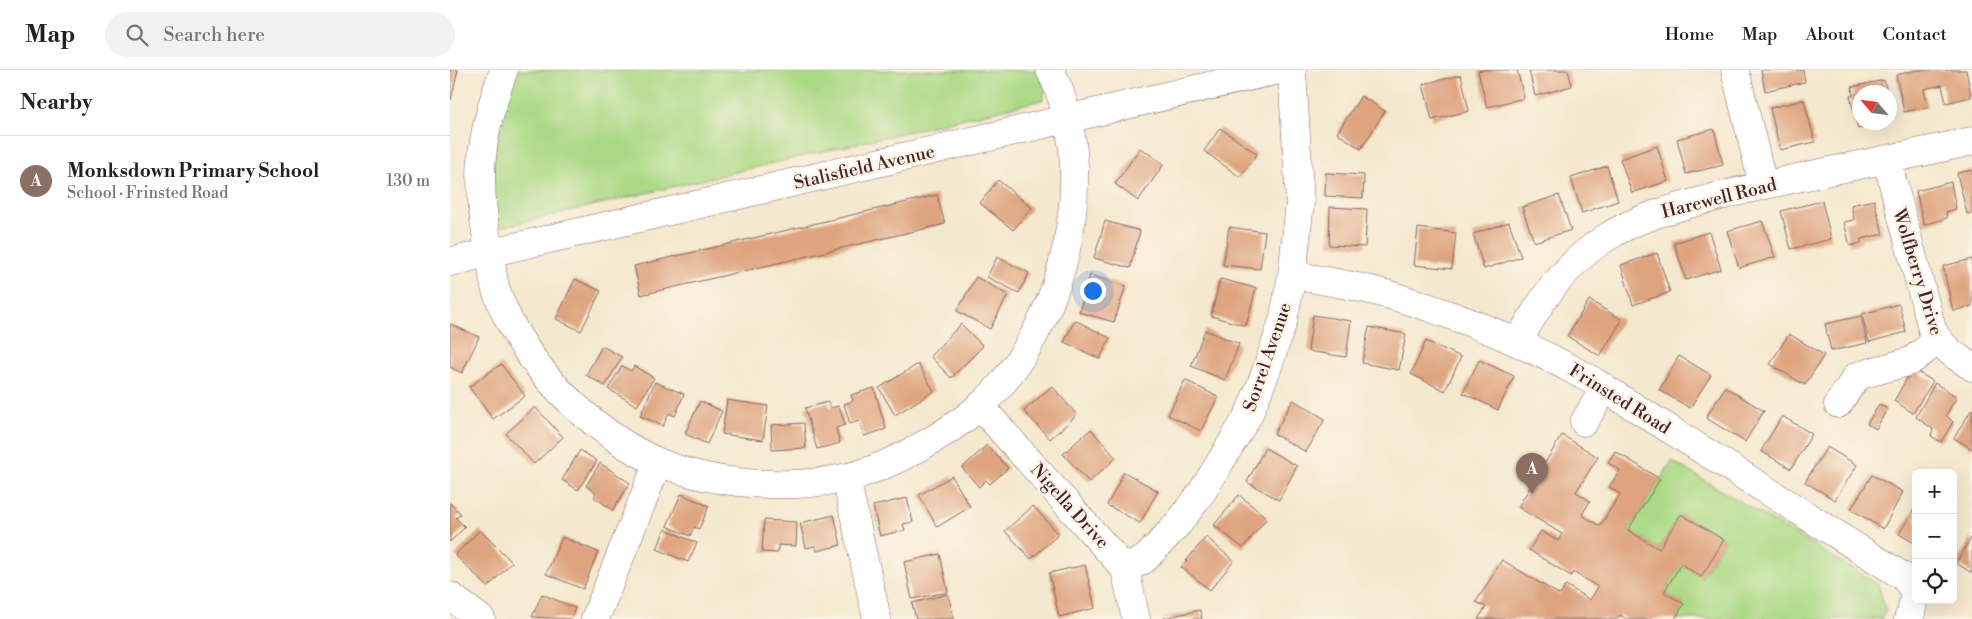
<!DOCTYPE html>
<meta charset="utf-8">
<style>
body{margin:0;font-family:"Libre Bodoni",serif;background:#f2f2f2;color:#202124}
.controls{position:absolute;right:15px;bottom:15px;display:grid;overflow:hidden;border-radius:8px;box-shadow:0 5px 20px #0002}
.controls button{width:45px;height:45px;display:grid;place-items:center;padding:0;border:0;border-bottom:1px solid #e0e0e0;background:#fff;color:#202124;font:25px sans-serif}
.compass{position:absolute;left:1402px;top:15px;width:45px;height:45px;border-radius:50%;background:#fff;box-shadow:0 5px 20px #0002;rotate:298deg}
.you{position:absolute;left:642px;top:220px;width:18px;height:18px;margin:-12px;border:4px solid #fff;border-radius:50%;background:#1a73e8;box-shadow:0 0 0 8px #1a73e833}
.badge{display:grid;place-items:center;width:32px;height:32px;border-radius:50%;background:#b5179e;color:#fff;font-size:16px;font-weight:700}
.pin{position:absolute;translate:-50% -41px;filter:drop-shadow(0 1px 2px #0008)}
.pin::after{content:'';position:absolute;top:26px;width:18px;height:15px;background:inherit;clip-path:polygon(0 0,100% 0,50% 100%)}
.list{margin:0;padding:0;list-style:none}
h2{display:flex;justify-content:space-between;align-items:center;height:65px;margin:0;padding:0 20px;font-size:21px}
h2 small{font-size:16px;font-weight:400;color:#757577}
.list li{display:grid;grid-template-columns:32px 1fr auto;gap:15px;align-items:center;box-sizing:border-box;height:90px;padding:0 20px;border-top:1px solid #e0e0e0}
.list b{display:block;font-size:19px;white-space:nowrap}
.list p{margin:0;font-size:16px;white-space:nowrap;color:#757577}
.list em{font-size:16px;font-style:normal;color:#757577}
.icon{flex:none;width:28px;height:28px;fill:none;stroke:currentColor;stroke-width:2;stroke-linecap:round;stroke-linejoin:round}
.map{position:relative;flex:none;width:1522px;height:549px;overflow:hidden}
header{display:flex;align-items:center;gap:30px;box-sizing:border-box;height:70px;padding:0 25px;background:#fff;border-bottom:1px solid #e0e0e0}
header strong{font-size:24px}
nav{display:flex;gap:28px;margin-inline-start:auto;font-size:18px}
.search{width:350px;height:45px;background:#f2f2f2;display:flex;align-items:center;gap:12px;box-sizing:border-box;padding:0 18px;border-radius:28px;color:#757577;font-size:19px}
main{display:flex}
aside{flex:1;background:#fff}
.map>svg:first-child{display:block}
.green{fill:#acd985;stroke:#7b7c58}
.building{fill:#dea47f}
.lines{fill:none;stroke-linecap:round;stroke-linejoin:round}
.minor-casing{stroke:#866564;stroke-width:29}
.minor{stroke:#fff;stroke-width:28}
.labels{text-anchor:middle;stroke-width:5;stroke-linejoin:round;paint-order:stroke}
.street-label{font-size:18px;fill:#4a1f2b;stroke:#fcf5e5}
</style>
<header>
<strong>Map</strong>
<div class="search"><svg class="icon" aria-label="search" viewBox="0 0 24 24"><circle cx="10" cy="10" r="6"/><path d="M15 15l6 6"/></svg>Search here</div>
<nav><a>Home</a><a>Map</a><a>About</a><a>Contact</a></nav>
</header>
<main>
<aside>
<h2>Nearby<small></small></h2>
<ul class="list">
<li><span class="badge" style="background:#8d6e63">A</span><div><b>Monksdown Primary School</b><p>School · Frinsted Road</p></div><em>130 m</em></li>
</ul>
</aside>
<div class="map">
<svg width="1522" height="549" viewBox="0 0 1522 549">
<rect width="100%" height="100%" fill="#fcf5e5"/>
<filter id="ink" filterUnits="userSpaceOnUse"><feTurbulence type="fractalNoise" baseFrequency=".02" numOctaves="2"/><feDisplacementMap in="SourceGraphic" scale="10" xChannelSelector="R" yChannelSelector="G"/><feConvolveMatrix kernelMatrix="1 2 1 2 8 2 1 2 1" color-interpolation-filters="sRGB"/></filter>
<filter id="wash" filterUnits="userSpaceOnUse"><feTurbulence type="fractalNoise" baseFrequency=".0096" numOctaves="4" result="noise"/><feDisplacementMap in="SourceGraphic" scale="20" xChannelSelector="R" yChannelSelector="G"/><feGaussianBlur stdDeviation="1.12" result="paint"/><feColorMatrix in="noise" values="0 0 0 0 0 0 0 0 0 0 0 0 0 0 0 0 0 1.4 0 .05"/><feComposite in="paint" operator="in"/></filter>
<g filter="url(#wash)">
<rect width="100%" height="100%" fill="#f4e8ce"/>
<path class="green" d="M 66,0 L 588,0 L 596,19 L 592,30 L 52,157 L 46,155 L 41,136 L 46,58 Z
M 1222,391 L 1428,514 L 1436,541 L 1431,549 L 1225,549 L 1234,534 L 1214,522 L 1231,494 L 1252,507 L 1274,470 L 1231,444 L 1209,479 L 1178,460 Z"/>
<g id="blocks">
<path class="building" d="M 0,0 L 8,0 L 1,30 L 0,30 Z
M 1033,0 L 1067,0 L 1074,28 L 1037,37 L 1028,1 Z
M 1079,0 L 1118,0 L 1122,16 L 1085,26 Z
M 1311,0 L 1353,0 L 1355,12 L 1315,21 Z
M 1467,0 L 1516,0 L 1521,27 L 1496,33 L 1492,15 L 1474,19 L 1478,37 L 1454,42 L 1446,5 Z
M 1011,5 L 1019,41 L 982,50 L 973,14 Z
M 1434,10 L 1437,22 L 1410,22 L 1410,52 L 1435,53 L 1408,59 L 1400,26 L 1403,26 L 1402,17 Z
M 911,26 L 935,41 L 911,79 L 887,63 Z
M 1354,30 L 1365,72 L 1330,80 L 1320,38 Z
M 770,58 L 807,84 L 790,107 L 754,81 Z
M 1264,59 L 1273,95 L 1236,104 L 1227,69 Z
M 1207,76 L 1218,111 L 1182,123 L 1170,89 Z
M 690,78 L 714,94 L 688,131 L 665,114 Z
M 1157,96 L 1168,131 L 1132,143 L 1121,108 Z
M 1522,100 L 1522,143 L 1517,144 L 1507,103 Z
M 876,103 L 914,105 L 913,128 L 875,126 Z
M 548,110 L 582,138 L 563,160 L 530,133 Z
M 1501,112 L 1506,139 L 1496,142 L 1497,148 L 1474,155 L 1466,121 Z
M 487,125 L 495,154 L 191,225 L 184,196 Z
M 1109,125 L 1121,160 L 1084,172 L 1072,137 Z
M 1424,130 L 1433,164 L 1411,169 L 1411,173 L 1400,176 L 1394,152 L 1404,150 L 1401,135 Z
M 1372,131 L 1381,169 L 1341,179 L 1331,141 Z
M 880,137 L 917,139 L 915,177 L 879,175 Z
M 655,151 L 690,161 L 680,198 L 644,188 Z
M 1312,151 L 1325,187 L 1289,198 L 1277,161 Z
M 1059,152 L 1071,187 L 1034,199 L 1023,164 Z
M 779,157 L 815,162 L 810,199 L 773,195 Z
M 968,158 L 1006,163 L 1002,199 L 964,195 Z
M 1259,162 L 1271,199 L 1236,210 L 1224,173 Z
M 1207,183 L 1220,222 L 1183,235 L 1171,195 Z
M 547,187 L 579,203 L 569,223 L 537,207 Z
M 1522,189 L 1522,236 L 1503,241 L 1493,196 Z
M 640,205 L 676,216 L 664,252 L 629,242 Z
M 526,207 L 558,225 L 540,259 L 507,241 Z
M 125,209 L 151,221 L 131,261 L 106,249 Z
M 770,209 L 806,218 L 796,256 L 761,246 Z
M 1139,230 L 1172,250 L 1150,286 L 1117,266 Z
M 1449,234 L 1456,262 L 1419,272 L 1412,244 Z
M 863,245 L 901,251 L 896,287 L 858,281 Z
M 1411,246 L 1417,273 L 1381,281 L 1375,254 Z
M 625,250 L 660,268 L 650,289 L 614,272 Z
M 0,254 L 29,267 L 12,303 L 0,297 Z
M 511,254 L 533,276 L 501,308 L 480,286 Z
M 919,257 L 956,264 L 949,300 L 912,293 Z
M 755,260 L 789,274 L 775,310 L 741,296 Z
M 1339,264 L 1374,285 L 1355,315 L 1320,294 Z
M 976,271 L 1011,287 L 995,321 L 961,304 Z
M 152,276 L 172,287 L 155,316 L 136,305 Z
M 1229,286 L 1261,305 L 1240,338 L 1209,320 Z
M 1029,290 L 1064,306 L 1048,340 L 1013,323 Z
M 51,294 L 75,326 L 43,349 L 19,317 Z
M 468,294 L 484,321 L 445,345 L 429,318 Z
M 172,296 L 181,301 L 184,296 L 204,308 L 187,336 L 158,319 Z
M 1462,299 L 1483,311 L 1463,343 L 1444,331 Z
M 735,310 L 768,327 L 751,361 L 718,345 Z
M 205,312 L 234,324 L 225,346 L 219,343 L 213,356 L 190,346 Z
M 1485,313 L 1507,327 L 1496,345 L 1503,352 L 1491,372 L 1481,366 L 1483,359 L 1466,347 Z
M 602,316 L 627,345 L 600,369 L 574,341 Z
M 1275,317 L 1314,341 L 1295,372 L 1256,348 Z
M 424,318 L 436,359 L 414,366 L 409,351 L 400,354 L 394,334 L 403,331 L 401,325 Z
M 277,330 L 318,336 L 313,370 L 272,364 Z
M 843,330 L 875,349 L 856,382 L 824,364 Z
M 250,331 L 272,341 L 257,374 L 235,364 Z
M 378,332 L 380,338 L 389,336 L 395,355 L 386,358 L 390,373 L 367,379 L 355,338 Z
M 1429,334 L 1437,339 L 1426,359 L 1417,354 Z
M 85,337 L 113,367 L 84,394 L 56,364 Z
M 1522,339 L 1522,379 L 1504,368 Z
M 1332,346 L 1362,364 L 1341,399 L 1311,381 Z
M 354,353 L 356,378 L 322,380 L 321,355 Z
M 641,359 L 666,388 L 639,412 L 613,384 Z
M 1112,365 L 1148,387 L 1126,422 L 1140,431 L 1132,445 L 1150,456 L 1170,424 L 1159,417 L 1170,400 L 1158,393 L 1165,381 L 1210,409 L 1178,460 L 1209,479 L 1231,444 L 1274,470 L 1251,507 L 1231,494 L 1214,522 L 1234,534 L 1225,549 L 1176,549 L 1170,545 L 1167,549 L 1028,549 L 1036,537 L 1026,532 L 1052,490 L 1110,525 L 1116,515 L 1140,530 L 1148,517 L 1123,502 L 1121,506 L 1079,480 L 1091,461 L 1108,471 L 1112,464 L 1068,437 Z
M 537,375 L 558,398 L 540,414 L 536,410 L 529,417 L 512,398 Z
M 1377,377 L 1407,395 L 1385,430 L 1355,412 Z
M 815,378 L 847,396 L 829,430 L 797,412 Z
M 130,380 L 147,391 L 128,420 L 112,410 Z
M 150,393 L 180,413 L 163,440 L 144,427 L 146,423 L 136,416 Z
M 674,402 L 708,421 L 690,453 L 657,435 Z
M 1422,405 L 1453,422 L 1433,459 L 1401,439 Z
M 502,406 L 520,437 L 487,457 L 469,425 Z
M 231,424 L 259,436 L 249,459 L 244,457 L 240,466 L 217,456 Z
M 789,425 L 817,448 L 793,478 L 764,455 Z
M 457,428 L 463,452 L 453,454 L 455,460 L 430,466 L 423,436 Z
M 0,433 L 11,444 L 6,448 L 15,457 L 0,472 Z
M 583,436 L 609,464 L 581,489 L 555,461 Z
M 1466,436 L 1466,474 L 1449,464 Z
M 384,445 L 391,475 L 367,481 L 365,476 L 356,478 L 350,453 Z
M 314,450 L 347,452 L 346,476 L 328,475 L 328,483 L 312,482 Z
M 215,459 L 247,473 L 238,492 L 207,479 Z
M 30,460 L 62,492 L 38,517 L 5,485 Z
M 1522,466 L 1522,503 L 1506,493 Z
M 112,467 L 148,482 L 133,519 L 96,504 Z
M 756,467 L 784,491 L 760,520 L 731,497 Z
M 490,484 L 498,522 L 462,529 L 454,492 Z
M 635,495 L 645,538 L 609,547 L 599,503 Z
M 92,524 L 125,538 L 121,549 L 82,547 Z
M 498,524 L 504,549 L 466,549 L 462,533 Z
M 750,540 L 752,549 L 714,549 L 714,548 Z"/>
</g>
</g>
<g filter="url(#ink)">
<use href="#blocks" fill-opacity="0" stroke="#866564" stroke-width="1"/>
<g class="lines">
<defs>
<path id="minor" d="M 54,0 C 29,66 25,110 39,179 C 42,192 42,207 46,220 C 61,264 91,305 125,336 C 149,358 178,379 208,392 C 263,415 336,420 394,408 C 435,400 498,364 529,337 C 568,303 599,245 612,196 C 629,133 631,60 600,0
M 1285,0 L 1313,115
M 1437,91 L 1482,259 C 1491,277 1505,286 1522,297
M 0,192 L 828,0
M 842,205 C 876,211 911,216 943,226 C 1013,247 1080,275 1143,311 L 1454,507 L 1465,521 L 1461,544 L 1458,549
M 1068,273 C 1089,231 1115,195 1154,169 C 1190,145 1233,136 1274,125 C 1356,104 1440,90 1522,71
M 1388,334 L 1407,306 L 1461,291 L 1487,271
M 530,336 L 675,499 L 686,549
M 1134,352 L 1155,318
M 396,408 L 427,549
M 675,499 L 695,489 L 728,454 L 752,422 L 798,346 L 816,302 L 833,251 L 842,205 L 850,133 L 842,0
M 0,526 L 31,549
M 145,549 L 208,392"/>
</defs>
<use href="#minor" class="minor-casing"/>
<use href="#minor" class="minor"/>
</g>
</g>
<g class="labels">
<g class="street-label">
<text transform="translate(414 97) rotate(-13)" y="6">Stalisfield Avenue</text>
<text transform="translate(1269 128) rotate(-14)" y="6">Harewell Road</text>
<text transform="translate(1468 202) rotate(73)" y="6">Wolfberry Drive</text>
<text transform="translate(817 287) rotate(-71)" y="6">Sorrel Avenue</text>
<text transform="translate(1170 329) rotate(32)" y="6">Frinsted Road</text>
<text transform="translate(620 436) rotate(48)" y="6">Nigella Drive</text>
</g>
</g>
</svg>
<div class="controls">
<button>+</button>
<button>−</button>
<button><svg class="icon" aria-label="locate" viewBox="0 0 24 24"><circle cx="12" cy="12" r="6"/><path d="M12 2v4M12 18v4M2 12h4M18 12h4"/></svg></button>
</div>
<svg class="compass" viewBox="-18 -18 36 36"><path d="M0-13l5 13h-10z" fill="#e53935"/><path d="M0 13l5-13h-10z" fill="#757577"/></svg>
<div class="you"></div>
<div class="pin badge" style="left:1082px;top:424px;background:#8d6e63">A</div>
</div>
</main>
